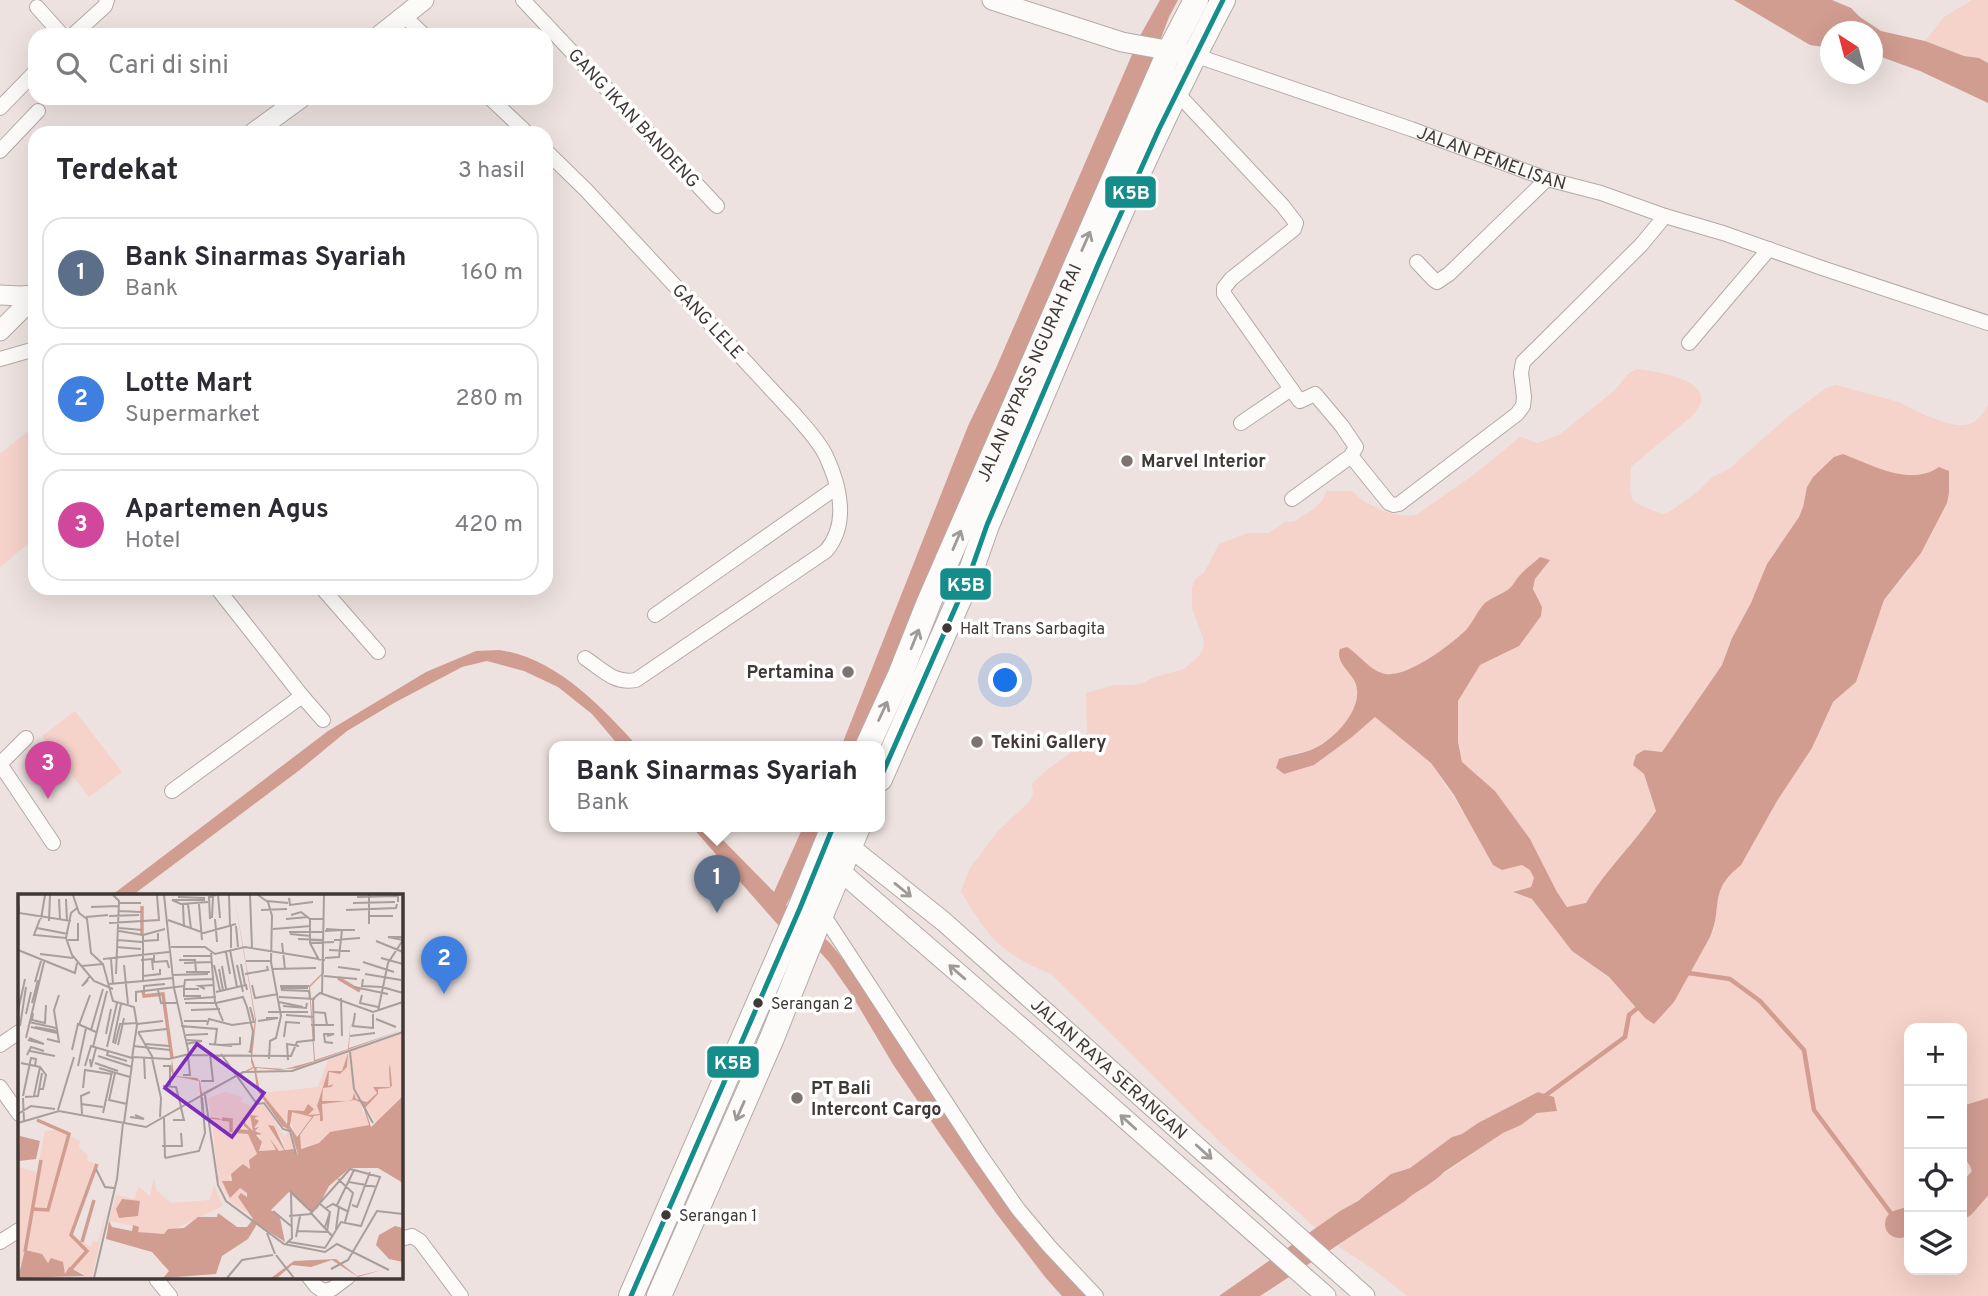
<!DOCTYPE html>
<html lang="id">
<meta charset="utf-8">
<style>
body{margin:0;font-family:Overpass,sans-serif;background:#f7f7f7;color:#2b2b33}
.controls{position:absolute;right:21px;bottom:21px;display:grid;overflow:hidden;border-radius:14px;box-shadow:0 7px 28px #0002}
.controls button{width:63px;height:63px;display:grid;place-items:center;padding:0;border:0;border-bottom:2px solid #e1e1e2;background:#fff;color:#2b2b33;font:35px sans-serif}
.compass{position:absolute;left:1820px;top:21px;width:63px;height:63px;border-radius:50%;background:#fff;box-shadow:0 7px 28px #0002;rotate:324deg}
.you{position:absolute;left:1006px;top:681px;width:24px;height:24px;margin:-18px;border:5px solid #fff;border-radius:50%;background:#1a73e8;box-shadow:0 0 0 10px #1a73e833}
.badge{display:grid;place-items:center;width:46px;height:46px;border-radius:50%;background:#0b8043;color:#fff;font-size:23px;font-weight:700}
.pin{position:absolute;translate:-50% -58px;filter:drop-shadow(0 2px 4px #0008)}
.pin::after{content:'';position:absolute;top:37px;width:24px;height:21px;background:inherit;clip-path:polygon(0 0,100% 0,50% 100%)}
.popup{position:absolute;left:549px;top:741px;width:336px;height:91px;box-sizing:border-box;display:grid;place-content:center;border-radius:14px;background:#fff;filter:drop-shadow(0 2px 5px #0005);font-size:23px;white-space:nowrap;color:#7c7c81}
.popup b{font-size:26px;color:#2b2b33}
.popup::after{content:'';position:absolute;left:50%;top:100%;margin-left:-14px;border:14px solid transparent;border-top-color:#fff}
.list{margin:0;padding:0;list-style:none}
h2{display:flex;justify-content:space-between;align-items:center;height:91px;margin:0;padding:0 28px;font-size:30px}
h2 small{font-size:23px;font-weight:400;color:#7c7c81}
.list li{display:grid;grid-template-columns:46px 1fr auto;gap:21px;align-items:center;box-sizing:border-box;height:112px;margin:0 14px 14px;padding:0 14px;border:2px solid #e1e1e2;border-radius:21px}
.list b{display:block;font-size:26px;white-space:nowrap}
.list p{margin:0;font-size:23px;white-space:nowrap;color:#7c7c81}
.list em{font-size:23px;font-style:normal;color:#7c7c81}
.icon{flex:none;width:38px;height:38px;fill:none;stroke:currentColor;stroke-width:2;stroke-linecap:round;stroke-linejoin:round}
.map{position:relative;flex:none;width:1988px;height:1296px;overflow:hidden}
.search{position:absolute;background:#fff;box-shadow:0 7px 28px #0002;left:28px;top:28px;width:525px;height:77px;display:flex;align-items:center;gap:18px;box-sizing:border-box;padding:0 24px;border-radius:21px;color:#7c7c81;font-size:26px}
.panel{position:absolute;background:#fff;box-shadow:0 7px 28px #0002;left:28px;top:126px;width:525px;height:469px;border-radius:21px}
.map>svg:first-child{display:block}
.green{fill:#f5d2ca;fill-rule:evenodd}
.water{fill:#d29d91}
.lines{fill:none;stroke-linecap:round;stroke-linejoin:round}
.stream{stroke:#d29d91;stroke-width:4.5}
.river{stroke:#d29d91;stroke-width:28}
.street-casing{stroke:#b3aaa7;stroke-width:16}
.secondary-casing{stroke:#b3aaa7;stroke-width:21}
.highway-casing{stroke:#b3aaa7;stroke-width:26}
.street{stroke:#fcfbfa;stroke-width:14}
.secondary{stroke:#fcfbfa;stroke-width:19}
.highway{stroke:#fcfbfa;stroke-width:24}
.bus-1-casing{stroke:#fff;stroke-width:10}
.bus-1{stroke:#158d8b;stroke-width:5}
.oneway{stroke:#9e9a98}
.poi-dot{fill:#7d7471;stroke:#fff;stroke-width:2.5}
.bus-dot{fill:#403836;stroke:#fff;stroke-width:2.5}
.labels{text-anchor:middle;stroke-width:7;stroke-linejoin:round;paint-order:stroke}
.bus-label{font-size:16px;fill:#403836;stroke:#fff;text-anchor:start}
.street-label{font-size:18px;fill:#403836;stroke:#fff}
.poi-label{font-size:18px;font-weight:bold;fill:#403836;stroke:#fff;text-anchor:start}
.inset-river{fill:none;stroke:#d29d91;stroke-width:3.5}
.inset-road{fill:none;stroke:#a89e9b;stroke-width:2}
.view{fill:#7b2cbf;fill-opacity:0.15;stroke:#7b2cbf;stroke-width:3.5}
.inset-edge{fill:none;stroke:#403836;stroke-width:3.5}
.line-badge{stroke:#fff;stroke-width:2.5}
.badge-label{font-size:19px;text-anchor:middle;font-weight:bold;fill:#fff}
</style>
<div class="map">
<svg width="1988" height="1296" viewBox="0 0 1988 1296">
<rect width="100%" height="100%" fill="#ede2df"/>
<path class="green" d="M 1972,0 L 1988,0 L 1988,63 L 1979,58 L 1964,56 L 1925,41 L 1944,17 Z
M 1637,369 C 1659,372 1725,381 1692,416 L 1631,467 C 1629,505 1628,500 1662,514 L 1671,511 L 1696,493 L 1711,478 L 1729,469 L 1785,419 L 1826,388 L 1836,385 L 1899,402 C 1909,408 1919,412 1930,417 C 1954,426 1973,434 1988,405 L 1988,1098 L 1962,1106 L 1962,1028 L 1909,1028 L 1909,1270 L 1962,1270 L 1962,1154 L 1970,1166 L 1975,1181 L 1988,1180 L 1988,1296 L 1407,1296 L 1373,1269 L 1338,1246 L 1503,1133 L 1521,1125 L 1537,1113 L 1541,1112 L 1538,1092 L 1478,1123 L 1462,1134 L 1452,1137 L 1410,1168 L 1401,1170 L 1381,1181 L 1358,1201 L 1340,1211 L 1316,1228 L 1223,1145 L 1051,974 C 1001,954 987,936 961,891 L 970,868 L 998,831 L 1029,802 L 1033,794 L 1032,784 L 1048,769 L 1082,745 L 1087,737 L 1086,693 L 1114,685 L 1133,685 L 1144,683 L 1152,678 L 1184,669 L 1199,656 L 1204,647 L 1203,637 L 1192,609 L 1192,587 L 1196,578 L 1204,573 L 1219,544 L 1248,533 L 1269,533 L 1285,522 L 1295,521 L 1312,510 L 1322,501 L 1327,491 L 1352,491 C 1365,506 1397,519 1416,515 L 1472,476 L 1520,437 L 1538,443 L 1559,435 L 1615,390 L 1628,374 ZM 1843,454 C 1870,465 1902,483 1931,472 L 1908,572 L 1884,600 L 1856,682 L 1833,702 L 1812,748 L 1777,801 L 1741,865 L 1733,871 L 1720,888 L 1717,898 L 1717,908 L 1714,929 L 1674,1002 L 1645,1018 L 1609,978 L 1572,951 L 1532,899 L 1514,893 L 1531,887 L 1534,878 L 1531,870 L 1522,865 L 1502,870 L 1431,763 L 1375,717 L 1352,737 L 1276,768 C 1281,763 1286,757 1293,754 C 1300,752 1307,752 1313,749 C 1334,737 1364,712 1356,686 C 1353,676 1344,667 1339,658 L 1347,647 C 1360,655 1371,672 1386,674 C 1408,677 1449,646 1465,631 C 1474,622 1477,609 1487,601 C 1493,597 1500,595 1506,591 C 1513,587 1515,580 1520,575 C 1528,569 1540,565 1549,560 C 1535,578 1527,584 1542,607 L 1508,652 L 1480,665 L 1474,673 L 1458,701 L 1458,742 L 1462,762 L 1495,791 L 1530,839 L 1557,892 L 1568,907 L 1587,903 C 1605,869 1635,843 1656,811 L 1644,774 L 1633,765 L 1653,751 L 1662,752 L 1722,665 L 1732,638 L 1751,603 L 1772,555 L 1788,535 L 1799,517 L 1803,507 L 1807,487 Z
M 34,431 L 35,538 L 0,567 L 0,454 L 27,432 Z
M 75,711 L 122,772 L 89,797 L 42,736 Z"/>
<path class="water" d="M 1160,0 L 1178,0 L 1169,17 L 1131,118 L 887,682 L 854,747 L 841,747 L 968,426 L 996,368 L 1141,34 Z
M 1734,0 L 1832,0 L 1851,8 L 1860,17 L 1881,31 L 1925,41 L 1964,56 L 1979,58 L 1988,63 L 1988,103 L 1920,71 L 1873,54 L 1872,32 L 1830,32 L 1830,48 L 1810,45 Z
M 1843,454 C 1872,465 1910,487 1939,467 L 1949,471 L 1949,493 L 1947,503 L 1921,553 L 1884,600 L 1856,682 L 1833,702 L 1812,748 L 1777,801 L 1741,865 C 1707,892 1724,906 1710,937 L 1674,1002 L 1654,1024 L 1645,1018 L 1609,977 L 1572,951 L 1532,899 L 1513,892 L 1531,887 L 1534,878 L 1530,870 L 1522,865 L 1502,870 L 1493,865 L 1454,795 L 1431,763 L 1375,717 L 1352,737 L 1314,765 L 1284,774 L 1276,768 L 1279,759 C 1289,755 1301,754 1311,750 C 1333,741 1366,708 1355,682 C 1350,671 1335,662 1340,649 L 1347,647 C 1360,655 1371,672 1386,674 C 1408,677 1449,646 1465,631 C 1472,624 1476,613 1483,605 C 1490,598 1498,596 1506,591 C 1513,587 1515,580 1520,575 C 1526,568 1534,563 1540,557 L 1550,560 L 1535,579 L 1533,589 L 1542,607 L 1541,616 L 1519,646 L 1480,665 L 1458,701 L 1458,742 L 1462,762 L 1495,791 L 1530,839 L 1557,892 L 1567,907 L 1586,903 C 1606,869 1635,843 1656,811 L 1644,774 L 1633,765 L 1636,755 L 1644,750 L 1662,752 L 1722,665 L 1732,638 L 1751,603 L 1767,564 L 1799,517 L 1803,507 L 1807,487 L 1813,477 L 1834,457 Z
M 499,650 C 556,658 601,706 638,747 L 620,747 L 592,714 L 558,687 L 524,671 L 487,661 L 462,667 L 394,703 L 347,731 L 301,769 L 133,895 L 112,895 L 328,731 L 426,672 L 476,651 Z
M 692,827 L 710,827 L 774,892 L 803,827 L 821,827 L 800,880 L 786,905 L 830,943 L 864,985 L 917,1072 L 969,1150 L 1024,1225 L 1086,1296 L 1062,1296 L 1045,1277 L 996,1213 L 942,1137 L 894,1066 L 850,992 L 829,962 L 819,951 L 779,926 Z
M 1538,1092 L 1554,1097 L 1557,1111 L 1537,1113 L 1521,1125 L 1503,1133 L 1444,1172 C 1433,1184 1417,1190 1405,1201 L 1260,1296 L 1219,1296 L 1340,1211 L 1358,1201 L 1391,1174 L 1410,1168 L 1452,1137 L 1462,1134 L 1478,1123 Z
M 1988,1098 L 1988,1180 L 1975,1181 L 1970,1166 L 1962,1154 L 1962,1106 Z"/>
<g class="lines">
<path class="stream" d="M 1687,974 L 1689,973 L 1730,979 L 1760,1001 L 1804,1050 L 1814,1110 L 1899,1224
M 1542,1098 L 1625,1037 L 1629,1015 L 1639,1007"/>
<path class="river" d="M 1962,1204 L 1988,1174
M 1899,1224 L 1909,1221"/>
<defs>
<g id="street">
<path d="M 523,0 L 717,206"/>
<path d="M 37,7 L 62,35"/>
<path d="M 404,16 L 424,35"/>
<path d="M 73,35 L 105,6 L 107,0"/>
<path id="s1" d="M 1194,55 L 1411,129 L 1547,179 L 1601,193 L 1665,216 L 1723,233 L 1822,268 L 1988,323"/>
<path d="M 1175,91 L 1283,206 L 1296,223 L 1294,229 L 1231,279 L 1224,288 L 1224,294 L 1299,400 L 1300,401 L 1315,394 L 1342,426 L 1356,447 L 1351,456"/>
<path d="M 490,98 L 527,133"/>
<path d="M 0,108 L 35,72"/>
<path d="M 0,151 L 38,111"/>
<path d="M 546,151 L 586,190 L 796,416 C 806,428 819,441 826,456 C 840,486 849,524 826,551 L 636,680 C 614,684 603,670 585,658"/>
<path d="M 1417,262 L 1434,280 L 1437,282 L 1449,274 L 1547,179"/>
<path d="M 1689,343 L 1769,249"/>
<path d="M 0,359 L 35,349"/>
<path d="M 1241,423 L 1291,389"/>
<path d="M 1292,499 L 1351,456 L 1389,503 L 1394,505 L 1399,504 L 1517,414 L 1523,406 L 1524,397 L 1521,373 L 1523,362 L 1641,245 L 1665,216"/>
<path d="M 322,588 L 378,652"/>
<path d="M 655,615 L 837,487"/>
<path d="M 302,696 L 323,720"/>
<path d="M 0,764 L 53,843"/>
<path d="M 0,764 L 26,738"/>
<path d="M 172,791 L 302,696 L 217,588"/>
<path d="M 822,913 L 981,1156 L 1018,1209 L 1049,1246 L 1096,1296"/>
<path d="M 0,1045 L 19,1032"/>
<path d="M 0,1087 L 19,1114"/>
<path d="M 401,1239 L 412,1236 L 420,1241 L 461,1296"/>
<path d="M 0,1242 L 19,1230"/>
<path d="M 156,1277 L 157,1280 L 170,1296"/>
<path d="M 309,1277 L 316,1286 L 323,1291 L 332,1289 L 348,1277"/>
</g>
<g id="secondary">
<path d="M 992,0 L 1122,42 L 1183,53"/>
<path d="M 380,35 L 424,0"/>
<path d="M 253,133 L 301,98"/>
<path d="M 0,295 L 20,296 L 35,295"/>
<path d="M 0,331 L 35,296"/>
<path id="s2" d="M 850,847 L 943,921 L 1365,1296"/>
<path d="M 839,870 L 1030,1035 L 1326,1296"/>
</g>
<g id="highway">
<path id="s3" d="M 867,747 L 900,675 L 929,602 L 1169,52 L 1196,0"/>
<path d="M 880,779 L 968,579 L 987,525 C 1063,349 1133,170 1223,0"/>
<path d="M 631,1296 L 800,908 L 833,827"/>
<path d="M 659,1296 L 772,1038 L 819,920 L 858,827"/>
</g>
</defs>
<use href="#street" class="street-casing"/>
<use href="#secondary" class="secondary-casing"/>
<use href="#highway" class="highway-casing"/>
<use href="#street" class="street"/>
<use href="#secondary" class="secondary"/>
<use href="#highway" class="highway"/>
<defs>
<path id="bus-1" d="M 880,779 L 968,579 L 987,525 L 1100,260 L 1159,129 L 1223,0
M 631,1296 L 800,908 L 833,827"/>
</defs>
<use href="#bus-1" class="bus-1-casing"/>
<use href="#bus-1" class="bus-1"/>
</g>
<defs><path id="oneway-shaft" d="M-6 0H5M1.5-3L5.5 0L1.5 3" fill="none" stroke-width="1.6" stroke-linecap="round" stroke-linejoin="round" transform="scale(1.75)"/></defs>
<g class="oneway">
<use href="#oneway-shaft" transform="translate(1086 241) rotate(-66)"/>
<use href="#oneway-shaft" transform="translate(957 540) rotate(-67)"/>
<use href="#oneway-shaft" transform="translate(915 639) rotate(-68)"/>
<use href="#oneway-shaft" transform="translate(883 711) rotate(-65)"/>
<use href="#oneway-shaft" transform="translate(903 890) rotate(39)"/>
<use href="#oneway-shaft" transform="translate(957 972) rotate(-139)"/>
<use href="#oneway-shaft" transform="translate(740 1111) rotate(114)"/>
<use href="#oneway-shaft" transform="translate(1128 1122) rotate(-138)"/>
<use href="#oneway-shaft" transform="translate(1204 1152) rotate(42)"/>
</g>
<g class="poi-dot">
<circle cx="1127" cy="461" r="7"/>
<circle cx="848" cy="672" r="7"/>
<circle cx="977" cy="742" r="7"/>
<circle cx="797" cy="1098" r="7"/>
</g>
<g class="bus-dot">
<circle cx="947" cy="628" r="6"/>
<circle cx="758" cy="1003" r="6"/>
<circle cx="666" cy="1215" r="6"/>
</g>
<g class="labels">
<g class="bus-label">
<text x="960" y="634">Halt Trans Sarbagita</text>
<text x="771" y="1009">Serangan 2</text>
<text x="679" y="1221">Serangan 1</text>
</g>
<g class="street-label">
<text transform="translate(634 118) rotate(47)" y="6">GANG IKAN BANDENG</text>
<text dy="6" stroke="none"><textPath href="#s1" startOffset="315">JALAN PEMELISAN</textPath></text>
<text transform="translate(708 321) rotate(47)" y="6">GANG LELE</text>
<text dy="6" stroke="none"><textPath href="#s3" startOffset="408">JALAN BYPASS NGURAH RAI</textPath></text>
<text dy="6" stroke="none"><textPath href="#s2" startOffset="341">JALAN RAYA SERANGAN</textPath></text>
</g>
<g class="poi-label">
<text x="1141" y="467">Marvel Interior</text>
<text x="834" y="678" text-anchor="end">Pertamina</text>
<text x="991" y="748">Tekini Gallery</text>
<text x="811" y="1094">PT Bali<tspan x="811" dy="21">Intercont Cargo</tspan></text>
</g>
</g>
<g transform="translate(18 894)">
<rect width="385" height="385" fill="#ede2df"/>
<path d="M 385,139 L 385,201 L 358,228 L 347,213 L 351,207 L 345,206 L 344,215 L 352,231 L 312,238 L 301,249 L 280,254 L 279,245 L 293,228 L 293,226 L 278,242 L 270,221 L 267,230 L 243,199 L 300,193 L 310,166 ZM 207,198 L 225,203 L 223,208 L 235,213 L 246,209 L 266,242 L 271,236 L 276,255 L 267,255 L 266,248 L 255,231 L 266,256 L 241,257 L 244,251 L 239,232 L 234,238 L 230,231 L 231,236 L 217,236 L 230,240 L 239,260 L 232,265 L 232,275 L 225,270 L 211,284 L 214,287 L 204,287 L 212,304 L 222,294 L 229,299 L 228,303 L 223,299 L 222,306 L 232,321 L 213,308 L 200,286 L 194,225 L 201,225 L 193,224 L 190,204 ZM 40,236 L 62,247 L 61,254 L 70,261 L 69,267 L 79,270 L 54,342 L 73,353 L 75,347 L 80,348 L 91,307 L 74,384 L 65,384 L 67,380 L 54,374 L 46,380 L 39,368 L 30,369 L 24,361 L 8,357 L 6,371 L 0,370 L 0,273 L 19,278 L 27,237 ZM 136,283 L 138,296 L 153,309 L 192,306 L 196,290 L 205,312 L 146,340 L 119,338 L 121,333 L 91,327 L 98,301 L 116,305 L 121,293 L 132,302 Z" fill="#f5d2ca"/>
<path d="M 216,1 L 238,126 L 234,164 L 237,173 L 267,175 L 296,167 L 291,92 L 305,78 L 305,1 L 306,79 L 292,93 L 297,166 L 330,155 L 332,133 L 340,120 L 332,134 L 331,154 L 385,136 L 279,174 L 260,176 L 239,174 L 238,177 L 242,197 L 269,230 L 270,216 L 286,217 L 290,210 L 296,215 L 290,221 L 302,220 L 299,212 L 310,177 L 324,177 L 330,159 L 329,173 L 322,180 L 311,178 L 310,192 L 316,190 L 313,193 L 305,194 L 304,207 L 334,207 L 336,199 L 338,205 L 349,208 L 359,199 L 355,193 L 372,193 L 371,175 L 372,170 L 374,192 L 371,194 L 360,195 L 360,200 L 347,214 L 353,233 L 385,202 L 385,289 L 360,274 L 332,274 L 311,292 L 299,315 L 291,317 L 271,298 L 253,316 L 262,324 L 267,348 L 239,330 L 230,345 L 204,362 L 198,380 L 145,384 L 151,377 L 134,358 L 88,345 L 91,327 L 94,333 L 114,337 L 115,331 L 121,333 L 120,338 L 146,340 L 150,335 L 166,334 L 180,323 L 199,323 L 200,319 L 219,333 L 229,333 L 235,325 L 220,303 L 223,299 L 229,303 L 229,299 L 222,294 L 212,304 L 204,287 L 214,287 L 213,280 L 225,270 L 232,275 L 231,266 L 239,260 L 230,240 L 217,239 L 217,235 L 231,236 L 226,232 L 226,228 L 235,237 L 232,221 L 241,222 L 236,224 L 241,227 L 236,234 L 241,233 L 237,237 L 244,240 L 238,241 L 244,248 L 241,257 L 258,256 L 252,245 L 261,257 L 266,256 L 250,231 L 256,232 L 267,256 L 276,255 L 280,261 L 273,237 L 264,232 L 239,196 L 236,174 L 184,200 L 184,223 L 200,224 L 204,226 L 184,224 L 181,187 L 155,182 L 153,176 L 154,165 L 156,182 L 179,184 L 182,187 L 184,199 L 235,173 L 233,168 L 233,158 L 229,158 L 233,156 L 237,125 ZM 337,206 L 344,209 L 351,231 L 312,238 L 301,249 L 283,255 L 282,241 L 296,222 L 302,221 L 302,227 L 305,227 L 304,210 ZM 274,218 L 294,223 L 279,243 L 272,232 ZM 2,242 L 22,247 L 18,265 L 1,267 ZM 104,305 L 122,307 L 120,322 L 101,324 L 98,315 ZM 377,332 L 385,334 L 385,368 L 371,365 L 358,351 L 361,341 ZM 7,356 L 24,360 L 30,369 L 33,364 L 45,368 L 47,380 L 51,373 L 67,382 L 0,384 ZM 318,365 L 339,382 L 364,376 L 340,383 L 314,366 L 293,373 L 274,371 L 259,384 L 253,384 L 276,367 Z" fill="#d29d91" fill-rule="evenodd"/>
<path class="inset-river" d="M 124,12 L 124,42M 320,84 L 342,97M 125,97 L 126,102 L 145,100 L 154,164M 204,225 L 213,226 L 213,238M 362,263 L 385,263M 361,266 L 385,267M 360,267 L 364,259 L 385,261M 14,315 L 30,316 L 51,240 L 19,226M 64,348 L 76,306M 7,358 L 23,266M 53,375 L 69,357 L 53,341 L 79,270"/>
<path class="inset-road" d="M 55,1 L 61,19 L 69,25 L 73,59 L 85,70 L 95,107 L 116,113 L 119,131 L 114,164M 95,1 L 101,7 L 98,80M 200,1 L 202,24M 211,1 L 212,32M 232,1 L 234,54M 240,1 L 250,8 L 254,22 L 253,68 L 263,122 L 258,144 L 252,147 L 251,165M 351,1 L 351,30M 160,3 L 187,4M 339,3 L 380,2 L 380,8M 271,4 L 272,11 L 295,8M 41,5 L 42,27M 48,5 L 49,27M 154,6 L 163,10 L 190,8M 154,6 L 187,6M 249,7 L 270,9M 101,9 L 123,9M 335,9 L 377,8M 170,10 L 173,35M 181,10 L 184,46M 1,11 L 1,19 L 53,27M 165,11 L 166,33M 73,13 L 101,12M 59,14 L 53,19 L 48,44 L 54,61 L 76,87 L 95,95M 243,16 L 269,15M 328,16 L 378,14 L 379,10M 101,17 L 123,18M 273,21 L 283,18 L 292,25 L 306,25M 91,22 L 121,21M 351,22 L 375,22M 68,23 L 90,21M 194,24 L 195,2M 22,25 L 16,41 L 48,44M 23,25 L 27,1M 192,25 L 191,3 L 198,1M 197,25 L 199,48M 268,25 L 290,23M 292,25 L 292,49 L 301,66M 150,26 L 186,39 L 218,30M 31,27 L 32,1M 91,29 L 141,26 L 139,1M 218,32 L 220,53M 19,34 L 50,40M 101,34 L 124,36M 255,35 L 293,32M 101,37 L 125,41M 307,37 L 323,36 L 308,35M 271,38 L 306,38M 272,40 L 293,42M 125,41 L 147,35M 280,45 L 306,46M 50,46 L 60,46 L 60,29M 100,46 L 124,48M 316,46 L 342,44M 385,46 L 370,43 L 385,43M 124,47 L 140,46 L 140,39M 358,47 L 385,58M 264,49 L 267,75M 292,49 L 316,48M 98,53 L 123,55M 153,53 L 187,53 L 197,60 L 227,53 L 307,66M 213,54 L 213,32M 0,56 L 57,79 L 59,69M 212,56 L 219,93M 311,56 L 332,57M 208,58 L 212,80M 193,59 L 197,108 L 205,127M 22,60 L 55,64M 136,61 L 136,68 L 149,67 L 151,74M 165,62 L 193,62M 307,64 L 321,63 L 324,36 L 337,36M 363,64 L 385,70M 85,65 L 151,58M 93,65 L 95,90M 123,66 L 134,65 L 135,76M 161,66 L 177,66 L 178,77M 228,67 L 253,67M 345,68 L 376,78M 166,69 L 193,68M 223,70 L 227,91M 106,71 L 110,110M 196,71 L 202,97M 219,71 L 225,98M 64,72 L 85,70M 204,72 L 208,95M 320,73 L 342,76M 201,75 L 205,96M 255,75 L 298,74M 168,78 L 192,78M 227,80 L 250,76 L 249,72M 347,80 L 383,86M 154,81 L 190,80M 125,82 L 142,80 L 142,75M 306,82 L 339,85M 345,85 L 344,92 L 364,93M 70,86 L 64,92 L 72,82M 125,87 L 155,84M 17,88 L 23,67M 91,90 L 125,87 L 125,41M 234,91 L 237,104 L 260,100M 262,92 L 291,92M 263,92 L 264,96 L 291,97 L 292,105M 336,93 L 370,100M 364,93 L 385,99M 166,94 L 167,86 L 195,85M 264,94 L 290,94M 181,95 L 166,95 L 166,102 L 183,102M 187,95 L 181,92 L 196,91M 126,96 L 126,92 L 147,90M 140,96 L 143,109 L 159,109M 198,98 L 228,91 L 229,96M 304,100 L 306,1M 344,101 L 342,109 L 360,113M 261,103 L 297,105M 323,104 L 324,142M 166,105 L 198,103M 118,108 L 118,98 L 166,92M 261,108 L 285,113M 14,109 L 20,86M 167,109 L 198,109M 198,109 L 225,103 L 229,113M 265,112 L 288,114 L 289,109M 229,113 L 235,138 L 232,159M 173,116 L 202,115M 0,117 L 7,85M 360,117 L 370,69 L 385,46M 250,118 L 290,118M 295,118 L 307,119 L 309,131M 15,119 L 14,126 L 27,129 L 28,111M 337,119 L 335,132 L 355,134 L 355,120M 8,120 L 13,98M 268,121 L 296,123M 358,125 L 378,133M 166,127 L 189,127M 240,127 L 260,124 L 248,124M 11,128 L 38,134M 119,130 L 145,127M 61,131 L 72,101M 189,131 L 191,125 L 214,131 L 236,128 L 232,113M 293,131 L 316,131M 2,132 L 8,93M 163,132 L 199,135 L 197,150M 13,133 L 39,139M 17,133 L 39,137M 73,136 L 85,95M 120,138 L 135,164M 120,138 L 149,135M 88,140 L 93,115M 168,141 L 190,140M 309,142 L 316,140 L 306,140 L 307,148 L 315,149M 332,142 L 357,139M 266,143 L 268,128 L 282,129M 8,144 L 26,68M 29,145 L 41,148 L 36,116 L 41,101M 10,146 L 26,150 L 11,144M 95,149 L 103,110M 97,150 L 102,130 L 119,129M 128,150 L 151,152M 168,150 L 184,147 L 169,146M 191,150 L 214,152M 100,151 L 106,124M 202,151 L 222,150 L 222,143M 115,152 L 152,156M 75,153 L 89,97M 89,153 L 99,109M 54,156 L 60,130 L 78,138M 12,157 L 37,162M 90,157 L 89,161 L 109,167M 332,158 L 336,195 L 355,229M 203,160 L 239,210 L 246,209 L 265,235 L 272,237 L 278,260M 9,161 L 13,153 L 26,157M 170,161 L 273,162 L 279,148 L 296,146 L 295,105 L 302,99 L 355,118 L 385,108M 80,162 L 114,173M 126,163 L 127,185M 134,164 L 143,204 L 142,223M 72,165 L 73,173 L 78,154M 270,166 L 269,150 L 281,152M 3,169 L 22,173 L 28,181 L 25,195 L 21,195M 77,169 L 100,177M 60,172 L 68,134M 67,172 L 73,152 L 114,164M 145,172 L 152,172 L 152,192M 81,174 L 112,183M 97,179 L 91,206 L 109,210M 165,181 L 172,181 L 170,162M 183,187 L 195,187 L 192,160M 145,192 L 158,193 L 163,213M 65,194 L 67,176 L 93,180M 187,201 L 200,291 L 208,307 L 266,350 L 307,358 L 319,350 L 371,376M 5,202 L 13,164 L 18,165 L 17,172M 16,202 L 22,173M 7,203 L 20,202 L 24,179M 5,204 L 6,227M 63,210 L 85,213M 40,216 L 56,163M 85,219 L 94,178M 0,220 L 13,212 L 37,215M 64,220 L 63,202 L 72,198M 112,223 L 126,225 L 117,221M 146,224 L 147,264M 155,226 L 166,226 L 163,214M 0,229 L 41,217 L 128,233 L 225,178 L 274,177 L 385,138M 106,229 L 115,163 L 151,165 L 171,160 L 156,94 L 146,1M 144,252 L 164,252 L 163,239M 147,264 L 181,257 L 187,239 L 184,203M 78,275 L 87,293 L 96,294M 320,285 L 335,299 L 327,328M 331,288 L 359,293M 302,310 L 312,318 L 307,333M 319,311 L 336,276M 334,311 L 339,313 L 352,278M 308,314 L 315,310 L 331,318M 255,317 L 273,332M 292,318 L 315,343M 271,322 L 293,320M 318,335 L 321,313M 279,337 L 309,338 L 312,318M 249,339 L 257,360M 278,343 L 282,322M 267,351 L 274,344 L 273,298 L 294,318 L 332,275 L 362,283 L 343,332 L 323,328 L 307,354 L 271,348M 258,361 L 276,384M 313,375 L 330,366 L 359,317 L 385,320M 76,384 L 99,285 L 105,229M 209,384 L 224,366 L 255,361"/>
<path class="view" d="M 179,150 L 246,199 L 214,243 L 147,194 Z"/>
<rect width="385" height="385" class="inset-edge"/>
</g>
<g class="line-badge">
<rect x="1104" y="175" width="53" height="34" rx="7" fill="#158d8b"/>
<rect x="939" y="567" width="53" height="34" rx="7" fill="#158d8b"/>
<rect x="706" y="1045" width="54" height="34" rx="7" fill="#158d8b"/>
</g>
<g class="badge-label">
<text x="1131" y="199">K5B</text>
<text x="966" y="591">K5B</text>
<text x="733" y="1069">K5B</text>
</g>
</svg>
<div class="controls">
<button>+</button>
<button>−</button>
<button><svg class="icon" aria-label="locate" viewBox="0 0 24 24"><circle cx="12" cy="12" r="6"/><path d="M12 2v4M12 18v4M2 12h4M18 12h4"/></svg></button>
<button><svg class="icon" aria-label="layers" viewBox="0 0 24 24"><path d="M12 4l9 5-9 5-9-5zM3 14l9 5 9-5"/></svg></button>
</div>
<svg class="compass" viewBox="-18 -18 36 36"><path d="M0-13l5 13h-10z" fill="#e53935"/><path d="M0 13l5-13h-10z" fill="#7c7c81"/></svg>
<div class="you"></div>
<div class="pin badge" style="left:717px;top:913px;background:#5c6f8a">1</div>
<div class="popup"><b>Bank Sinarmas Syariah</b>Bank</div>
<div class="pin badge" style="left:444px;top:994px;background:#3f7fe0">2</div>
<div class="pin badge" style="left:48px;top:799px;background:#d1479c">3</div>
<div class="search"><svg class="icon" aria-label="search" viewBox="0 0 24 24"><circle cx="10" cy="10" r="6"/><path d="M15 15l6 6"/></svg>Cari di sini</div>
<section class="panel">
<h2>Terdekat<small>3 hasil</small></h2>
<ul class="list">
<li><span class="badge" style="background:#5c6f8a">1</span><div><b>Bank Sinarmas Syariah</b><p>Bank</p></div><em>160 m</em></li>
<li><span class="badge" style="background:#3f7fe0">2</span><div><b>Lotte Mart</b><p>Supermarket</p></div><em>280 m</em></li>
<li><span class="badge" style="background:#d1479c">3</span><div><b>Apartemen Agus</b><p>Hotel</p></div><em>420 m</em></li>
</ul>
</section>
</div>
